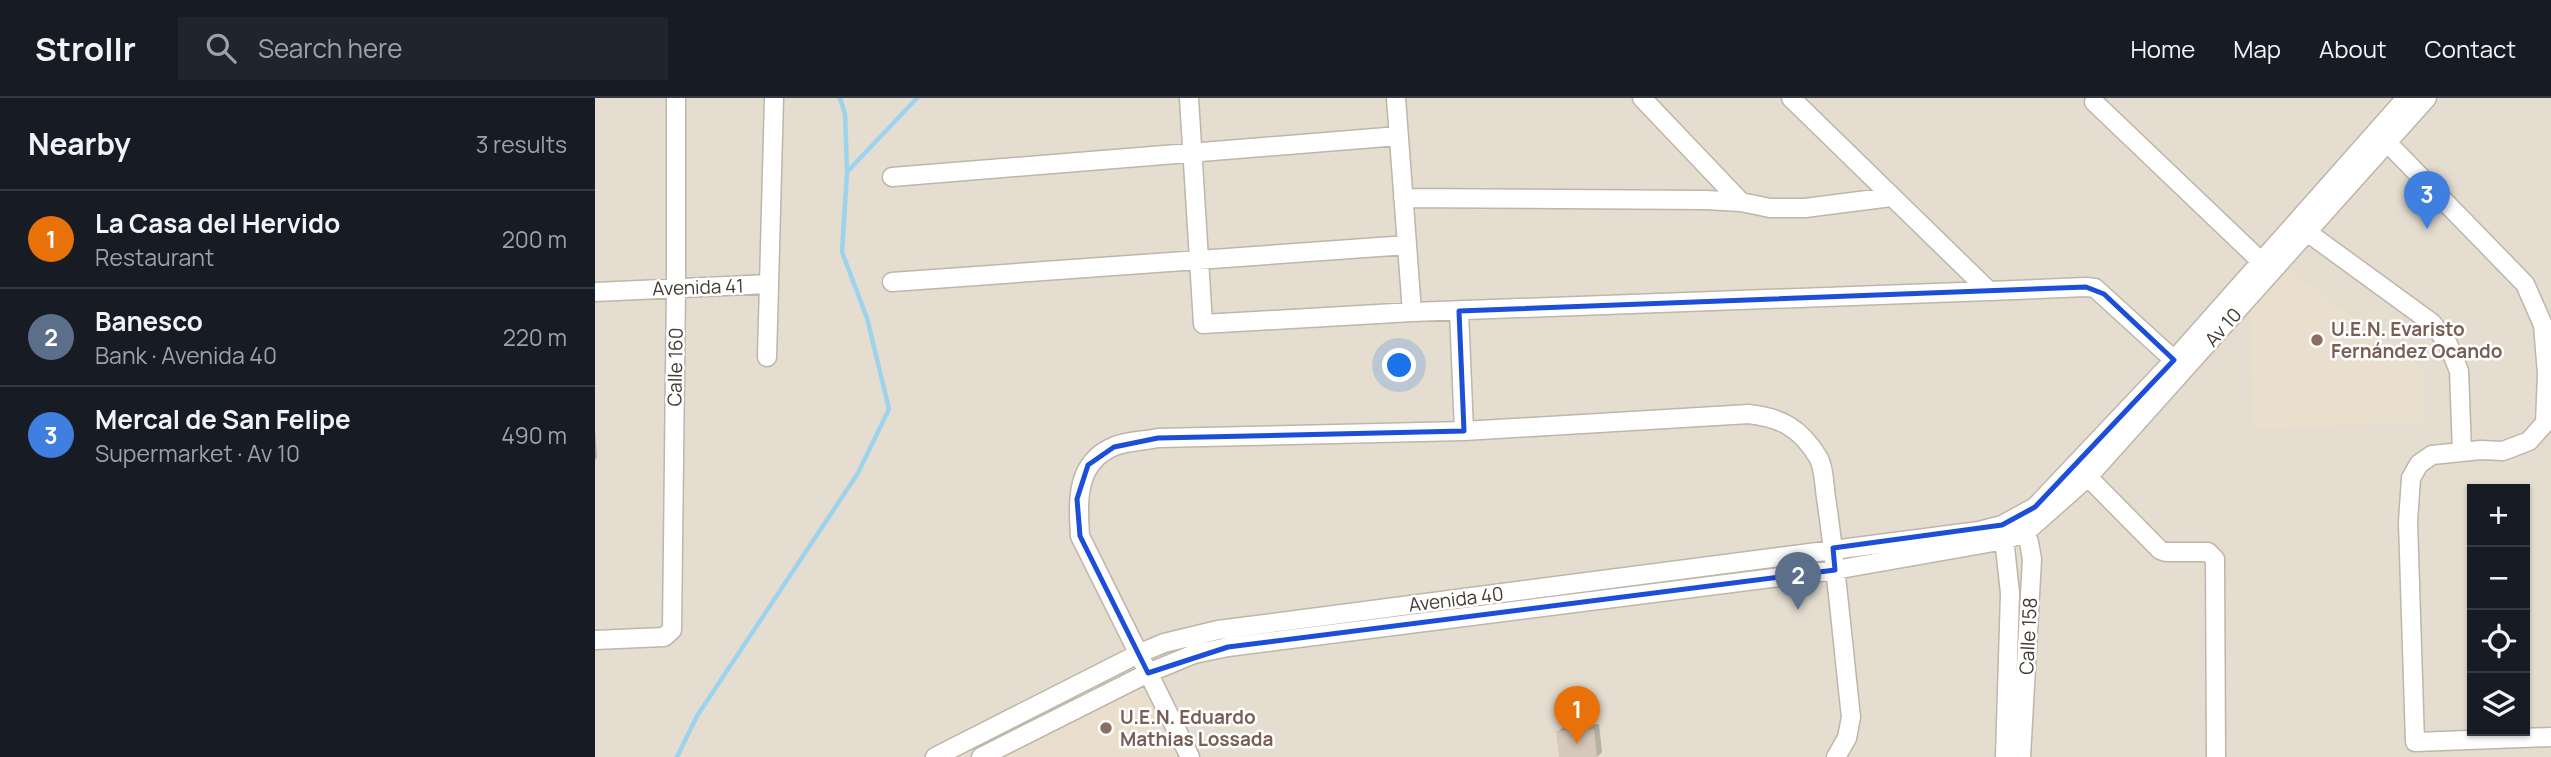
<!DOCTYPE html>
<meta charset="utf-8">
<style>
body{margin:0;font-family:Manrope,sans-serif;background:#20242c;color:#f1f3f6}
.controls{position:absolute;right:21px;bottom:21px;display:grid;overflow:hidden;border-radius:0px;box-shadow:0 2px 5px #0004}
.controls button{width:63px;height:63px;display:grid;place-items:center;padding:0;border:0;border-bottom:2px solid #363941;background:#171b24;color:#f1f3f6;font:35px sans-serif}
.you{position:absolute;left:805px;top:268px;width:24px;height:24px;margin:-18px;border:5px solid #fff;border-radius:50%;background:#1a73e8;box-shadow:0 0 0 10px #1a73e833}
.badge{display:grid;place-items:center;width:46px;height:46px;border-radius:50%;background:#0f766e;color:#fff;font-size:23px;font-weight:700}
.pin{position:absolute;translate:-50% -58px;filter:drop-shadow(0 2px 4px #0008)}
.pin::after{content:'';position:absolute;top:37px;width:24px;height:21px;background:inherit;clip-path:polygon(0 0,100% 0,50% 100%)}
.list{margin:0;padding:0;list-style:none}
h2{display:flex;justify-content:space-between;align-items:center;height:91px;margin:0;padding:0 28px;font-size:30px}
h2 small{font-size:23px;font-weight:400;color:#9ea1a6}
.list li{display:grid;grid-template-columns:46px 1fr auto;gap:21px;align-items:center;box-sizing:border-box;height:98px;padding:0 28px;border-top:2px solid #363941}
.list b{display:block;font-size:26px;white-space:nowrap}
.list p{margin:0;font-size:23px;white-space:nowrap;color:#9ea1a6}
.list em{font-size:23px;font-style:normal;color:#9ea1a6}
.icon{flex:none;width:38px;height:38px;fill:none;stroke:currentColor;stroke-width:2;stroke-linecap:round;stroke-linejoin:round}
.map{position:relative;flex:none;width:1956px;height:659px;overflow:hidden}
header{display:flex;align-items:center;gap:42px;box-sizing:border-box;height:98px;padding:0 35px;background:#171b24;border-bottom:2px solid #363941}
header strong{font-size:33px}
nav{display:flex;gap:38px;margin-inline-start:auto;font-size:24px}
.search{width:490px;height:63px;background:#20242c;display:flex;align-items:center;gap:18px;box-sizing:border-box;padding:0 24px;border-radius:0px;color:#9ea1a6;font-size:26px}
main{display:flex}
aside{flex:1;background:#171b24}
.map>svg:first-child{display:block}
.residential{fill:#e5ddd0;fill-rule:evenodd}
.education{fill:#eadfcc}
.shadow{fill:#0003}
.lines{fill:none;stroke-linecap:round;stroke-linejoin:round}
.stream{stroke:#9ed3ee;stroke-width:4.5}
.building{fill:#d5c9bb}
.minor-casing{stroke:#bfb5a8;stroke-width:21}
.minor{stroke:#fff;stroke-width:18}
.marked{fill:none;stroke:#1d4ed8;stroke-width:5;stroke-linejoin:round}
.education-dot{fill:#8d6e63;stroke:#fff;stroke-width:2.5}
.labels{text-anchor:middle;stroke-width:5;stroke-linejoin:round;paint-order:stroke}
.street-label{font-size:19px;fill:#423b33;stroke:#fff}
.education-label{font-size:19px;font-weight:bold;fill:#785e54;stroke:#fff;text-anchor:start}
</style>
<header>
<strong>Strollr</strong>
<div class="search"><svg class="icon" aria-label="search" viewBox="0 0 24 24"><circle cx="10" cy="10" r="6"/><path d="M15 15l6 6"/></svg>Search here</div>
<nav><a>Home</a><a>Map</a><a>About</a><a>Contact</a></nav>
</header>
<main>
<aside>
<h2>Nearby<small>3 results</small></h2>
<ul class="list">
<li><span class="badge" style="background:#e8710a">1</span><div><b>La Casa del Hervido</b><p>Restaurant</p></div><em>200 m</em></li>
<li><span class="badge" style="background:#5c6f8a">2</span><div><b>Banesco</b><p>Bank · Avenida 40</p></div><em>220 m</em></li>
<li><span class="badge" style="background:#3f7fe0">3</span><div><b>Mercal de San Felipe</b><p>Supermarket · Av 10</p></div><em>490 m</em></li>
</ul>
</aside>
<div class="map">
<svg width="1956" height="659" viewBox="0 0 1956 659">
<rect width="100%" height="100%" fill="#f1ebe2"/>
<path class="residential" d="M 0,0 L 1956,0 L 1956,659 L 0,659 ZM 1877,391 L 1930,391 L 1930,633 L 1877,633 Z"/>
<path class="education" d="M 1694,172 L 1828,271 L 1829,324 L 1659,332 L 1654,214 Z
M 533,592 L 554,600 L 581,659 L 392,659 Z"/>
<path class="shadow" d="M 0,331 L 2,360 L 0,362 Z
M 1004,626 L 1007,654 L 1002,659 L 965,659 L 963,634 L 969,628 Z"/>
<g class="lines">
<path class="stream" d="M 245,0 L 250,16 L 252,74
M 82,659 L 102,618 L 263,375 L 294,311 L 272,220 L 247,154 L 252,74 L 322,0"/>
</g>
<path class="building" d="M 999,631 L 1002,659 L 964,659 L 961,633 Z"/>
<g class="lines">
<defs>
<path id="minor" d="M 594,0 L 608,226 L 817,214 L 1394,193
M 801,0 L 817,214
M 1047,0 L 1146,104
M 1196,0 L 1394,193 L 1491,189 L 1500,190 L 1579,262
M 1499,4 L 1675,172
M 1783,35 L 1930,186 L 1948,227 L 1952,276 L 1950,325 L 1934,343 L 1908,353 L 1886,352 L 1837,357 L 1824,366 L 1816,380 L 1813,424 L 1820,644 L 1956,639
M 297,79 L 804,38
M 808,100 L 1111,102 L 1146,104 L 1175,110 L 1210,110 L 1296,99
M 1712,134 L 1837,225 L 1853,246 L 1864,273 L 1867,354
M 297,184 L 812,147
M 174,186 L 179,0
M 0,194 L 174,186 L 172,259
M 864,213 L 869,333
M 1493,379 L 1565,452 L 1571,454 L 1613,454 L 1620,461 L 1621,659
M 1425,424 L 1434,444 L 1437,461 L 1426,659
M 1408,431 L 1415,495 L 1410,659
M 0,542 L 69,539 L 77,532 L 81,189 L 81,0
M 340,659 L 543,556 L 569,545 L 623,532 L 1384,433 L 1407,427 L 1440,409 L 1579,262 L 1811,0
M 386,659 L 553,575 L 599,556 L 633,549 L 1240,472 L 1410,442 L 1431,434 L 1493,379 L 1832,0
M 595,659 L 485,438 C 483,403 480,364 520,348 C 533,343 549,343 563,340 L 869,333 L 1154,316 C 1187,320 1205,330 1223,359 C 1230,371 1229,392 1232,406 C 1242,477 1248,548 1256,619 L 1252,640 L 1241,659"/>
</defs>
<use href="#minor" class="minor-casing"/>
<use href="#minor" class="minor"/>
</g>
<path class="marked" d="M 1491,189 L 1509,196 L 1579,262 L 1440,409 L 1407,427 L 1238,450 L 1240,472 L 633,549 L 553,575 L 485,438 L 482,401 L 493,367 L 519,349 L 563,340 L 869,333 L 864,213 Z"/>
<g class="education-dot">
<circle cx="1722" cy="242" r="7"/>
<circle cx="511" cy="630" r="7"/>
</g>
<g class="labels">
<g class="street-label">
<text transform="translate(103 189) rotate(-2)" y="7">Avenida 41</text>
<text transform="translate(1628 229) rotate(-48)" y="7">Av 10</text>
<text transform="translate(80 269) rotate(-89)" y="7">Calle 160</text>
<text transform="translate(861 501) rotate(-7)" y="7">Avenida 40</text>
<text transform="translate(1433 538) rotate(-87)" y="7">Calle 158</text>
</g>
<g class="education-label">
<text x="1736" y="238">U.E.N. Evaristo<tspan x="1736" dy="22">Fernández Ocando</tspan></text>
<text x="525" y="626">U.E.N. Eduardo<tspan x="525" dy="22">Mathias Lossada</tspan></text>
</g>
</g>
</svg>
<div class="controls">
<button>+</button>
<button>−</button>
<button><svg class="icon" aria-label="locate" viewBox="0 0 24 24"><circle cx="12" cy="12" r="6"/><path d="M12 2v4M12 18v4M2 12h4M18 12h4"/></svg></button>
<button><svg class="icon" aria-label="layers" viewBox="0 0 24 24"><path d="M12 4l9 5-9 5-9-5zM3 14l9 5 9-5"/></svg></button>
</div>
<div class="you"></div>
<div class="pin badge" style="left:982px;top:646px;background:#e8710a">1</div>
<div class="pin badge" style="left:1203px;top:512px;background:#5c6f8a">2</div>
<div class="pin badge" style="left:1832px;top:131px;background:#3f7fe0">3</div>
</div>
</main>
